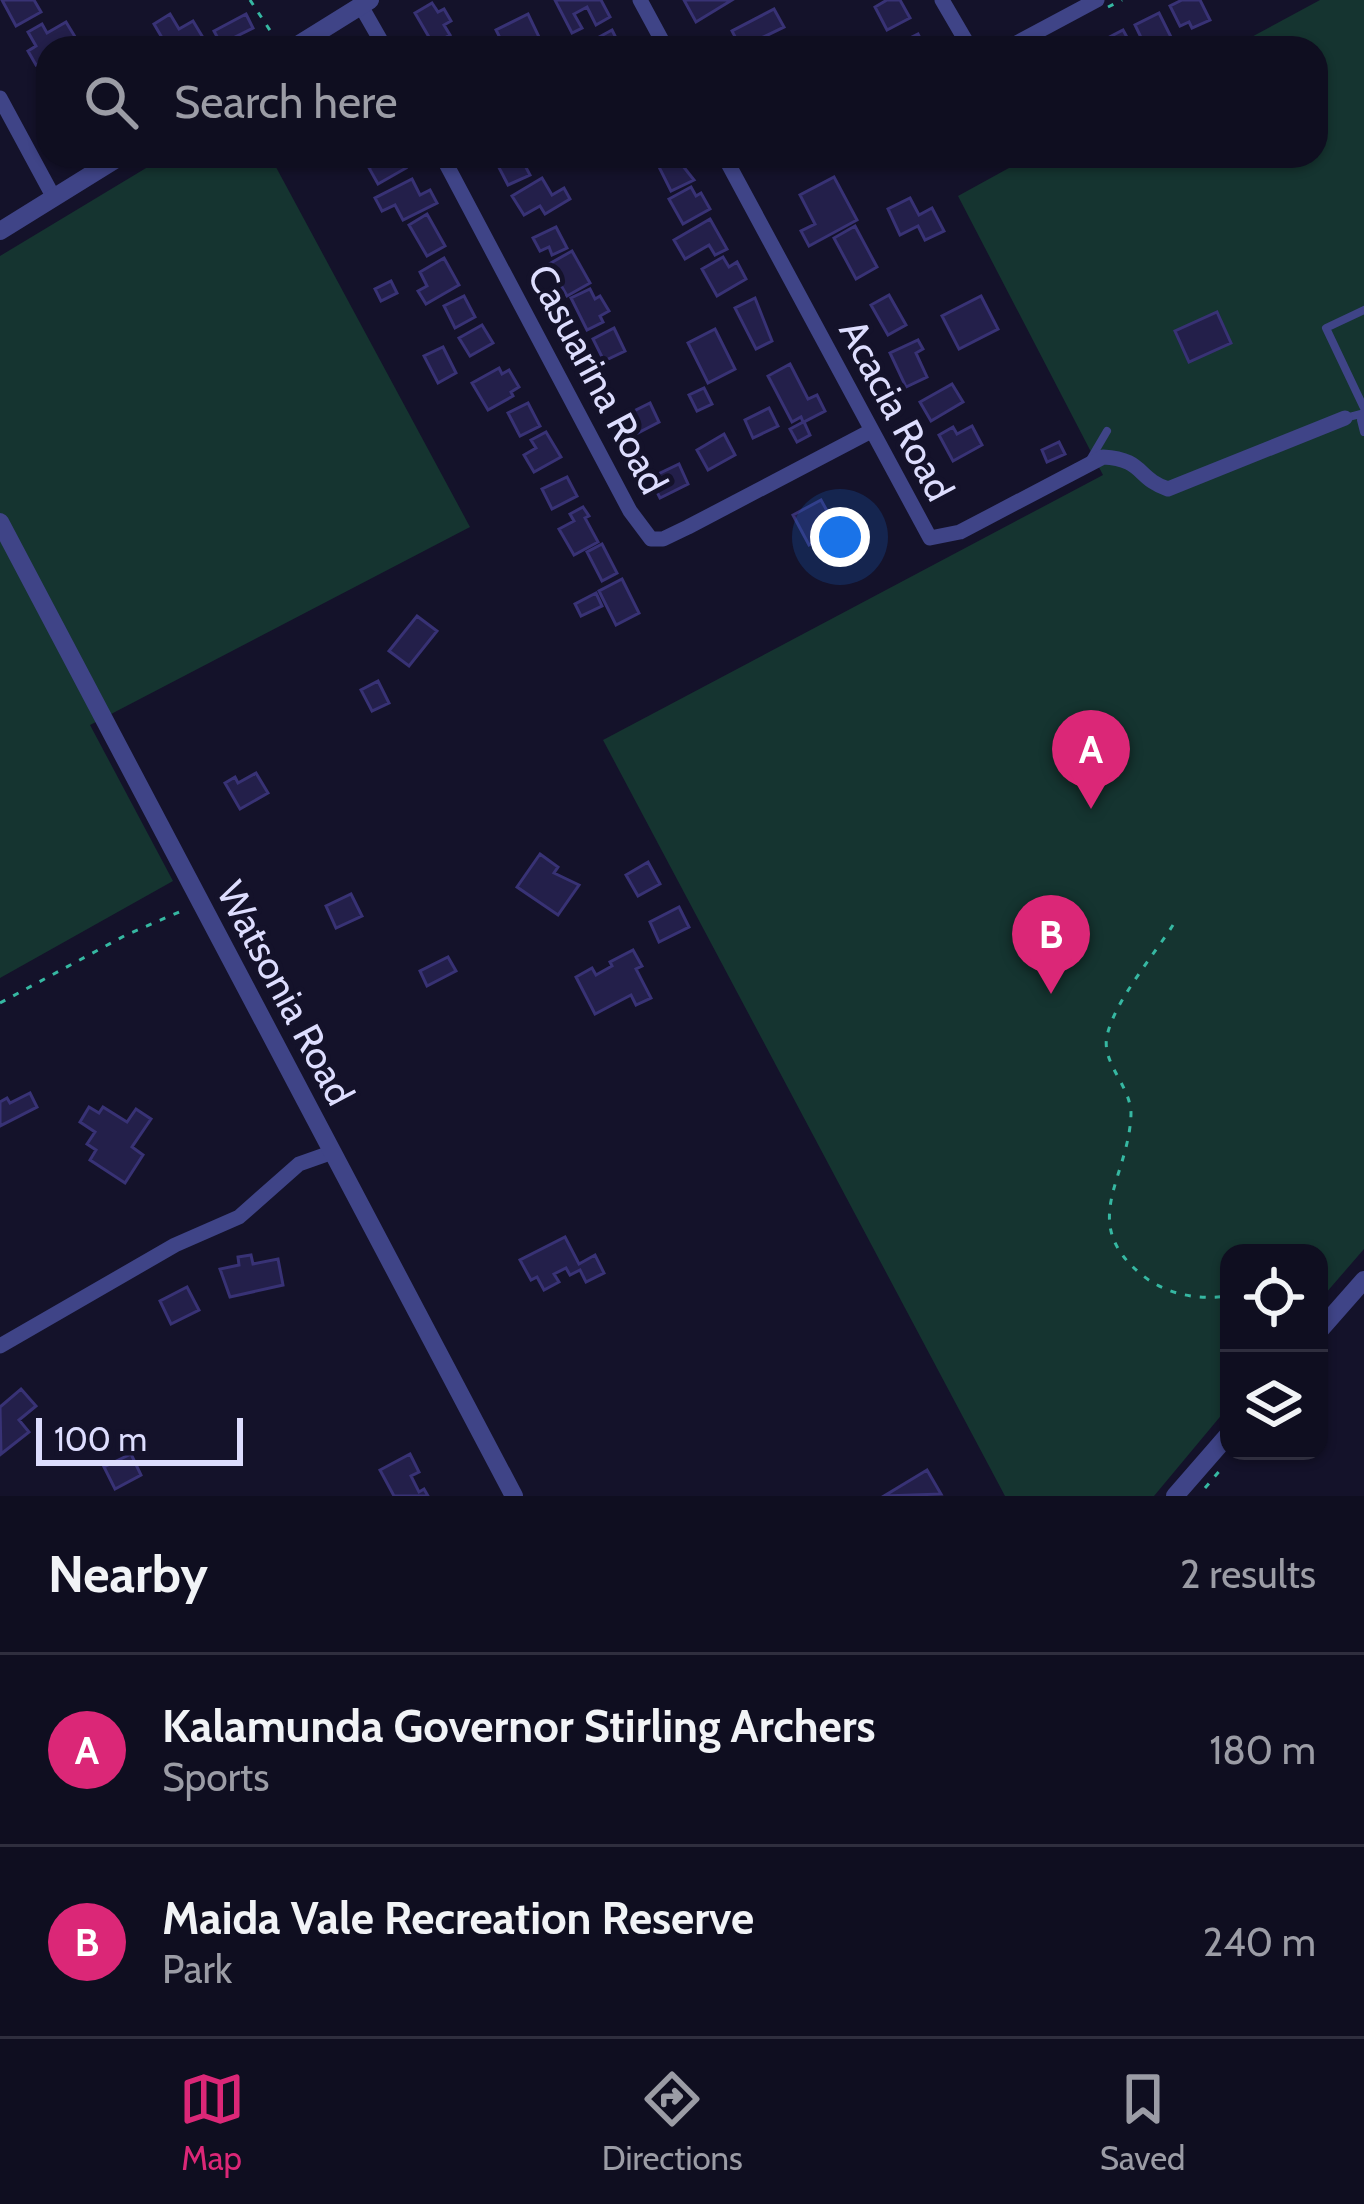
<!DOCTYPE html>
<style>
body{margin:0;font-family:Cabin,sans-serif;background:#181729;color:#f1f3f6}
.controls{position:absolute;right:36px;bottom:36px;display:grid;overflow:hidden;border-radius:24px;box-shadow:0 3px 9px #0004}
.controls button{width:108px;height:108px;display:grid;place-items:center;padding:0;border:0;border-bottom:3px solid #2f2e3e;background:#0f0e20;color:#f1f3f6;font:60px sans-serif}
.scale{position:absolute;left:36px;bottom:30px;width:207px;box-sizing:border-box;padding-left:12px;border:6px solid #ddddfe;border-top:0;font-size:33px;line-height:42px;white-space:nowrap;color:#ddddfe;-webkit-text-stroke:9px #14122a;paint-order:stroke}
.you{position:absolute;left:840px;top:537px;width:42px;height:42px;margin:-30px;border:9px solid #fff;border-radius:50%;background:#1a73e8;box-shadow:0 0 0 18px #1a73e833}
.badge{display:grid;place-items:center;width:78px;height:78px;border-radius:50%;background:#db2777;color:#fff;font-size:39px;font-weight:700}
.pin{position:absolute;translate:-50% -99px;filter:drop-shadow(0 3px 6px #0008)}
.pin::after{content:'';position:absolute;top:63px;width:42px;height:36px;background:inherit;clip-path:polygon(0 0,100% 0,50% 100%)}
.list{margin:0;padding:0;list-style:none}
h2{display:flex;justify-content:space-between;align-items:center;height:156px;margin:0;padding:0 48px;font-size:51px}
h2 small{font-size:39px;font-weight:400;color:#9b9ca5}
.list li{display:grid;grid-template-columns:78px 1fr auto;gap:36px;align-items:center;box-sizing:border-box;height:192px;padding:0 48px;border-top:3px solid #2f2e3e}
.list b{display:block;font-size:45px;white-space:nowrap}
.list p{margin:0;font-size:39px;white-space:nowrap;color:#9b9ca5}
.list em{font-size:39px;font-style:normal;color:#9b9ca5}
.icon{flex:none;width:66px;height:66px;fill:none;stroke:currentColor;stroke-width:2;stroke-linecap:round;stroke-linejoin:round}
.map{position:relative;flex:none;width:1364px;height:1496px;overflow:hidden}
.search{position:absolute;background:#0f0e20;box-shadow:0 3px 9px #0004;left:36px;right:36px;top:36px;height:132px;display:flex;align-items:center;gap:30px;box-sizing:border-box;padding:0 42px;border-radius:36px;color:#9b9ca5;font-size:45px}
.sheet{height:540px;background:#0f0e20}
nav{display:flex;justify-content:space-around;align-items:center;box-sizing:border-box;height:168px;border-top:3px solid #2f2e3e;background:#0f0e20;font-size:33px;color:#9b9ca5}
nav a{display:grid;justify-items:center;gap:6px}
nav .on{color:#db2777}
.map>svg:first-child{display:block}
.green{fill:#153430}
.building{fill:#231f4a;stroke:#383275;stroke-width:3}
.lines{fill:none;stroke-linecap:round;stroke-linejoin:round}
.path{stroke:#36b8a2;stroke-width:3;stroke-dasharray:6 9;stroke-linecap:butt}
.service{stroke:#3f4487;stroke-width:8}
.minor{stroke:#3f4487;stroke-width:15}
.tertiary{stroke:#3f4487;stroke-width:18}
.labels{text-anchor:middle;stroke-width:10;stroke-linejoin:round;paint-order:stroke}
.street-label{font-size:39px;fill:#ddddfe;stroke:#14122a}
</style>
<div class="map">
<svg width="1364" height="1496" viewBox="0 0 1364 1496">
<rect width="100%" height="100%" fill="#14122a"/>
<path class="green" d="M 1320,0 L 1364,0 L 1364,1249 L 1319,1301 L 1319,1253 L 1229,1253 L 1229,1406 L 1154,1496 L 1005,1496 L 603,740 L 1103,475 L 958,196 L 1031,156 L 1316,156 L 1316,48 L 1231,48 Z
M 166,156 L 270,156 L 470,527 L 90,725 L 173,881 L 0,978 L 0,256 Z"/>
<path class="building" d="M 2,0 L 34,0 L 41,12 L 16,26 Z
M 555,0 L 601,0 L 610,17 L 596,25 L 587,7 L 574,14 L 582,28 L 572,33 Z
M 684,0 L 732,0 L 696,22 Z
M 887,0 L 900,0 L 910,18 L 887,30 L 875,7 Z
M 1182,0 L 1200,0 L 1210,20 L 1192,28 L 1189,22 L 1180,26 L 1170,6 Z
M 432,3 L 438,12 L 444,9 L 451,21 L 444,25 L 450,35 L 433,44 L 415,13 Z
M 774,9 L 784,27 L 741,48 L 732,31 Z
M 1159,13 L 1173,41 L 1159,48 L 1146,48 L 1135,25 Z
M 170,14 L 179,29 L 193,21 L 202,36 L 181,48 L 168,48 L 154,24 Z
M 246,14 L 253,28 L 221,44 L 214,31 Z
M 528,14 L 540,39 L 522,48 L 505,48 L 496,30 Z
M 66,22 L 77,40 L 65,48 L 48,48 L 48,58 L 36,65 L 28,51 L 36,46 L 28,32 L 42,24 L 47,33 Z
M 612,30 L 621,48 L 579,48 Z
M 1123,30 L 1133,48 L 1097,48 L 1102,41 Z
M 918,34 L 925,48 L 897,48 L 896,45 Z
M 376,156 L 399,156 L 406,168 L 378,184 L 369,168 L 379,163 Z
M 493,156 L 520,156 L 530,175 L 508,185 Z
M 675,156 L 694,180 L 671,191 L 654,157 Z
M 834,177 L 857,220 L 809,246 L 801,231 L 815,224 L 800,195 Z
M 542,178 L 552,195 L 564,188 L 570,199 L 545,214 L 540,206 L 524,215 L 512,196 Z
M 412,179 L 420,195 L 430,190 L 437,203 L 403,220 L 395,205 L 382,211 L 375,198 Z
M 691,187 L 696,196 L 701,193 L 710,209 L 683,224 L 669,199 Z
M 910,198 L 919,215 L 932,208 L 944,231 L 925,240 L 918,226 L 900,235 L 888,209 Z
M 427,214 L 445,246 L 427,256 L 409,225 Z
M 710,219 L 727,249 L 715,255 L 709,245 L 685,259 L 674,240 Z
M 855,226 L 877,267 L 856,279 L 834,238 Z
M 556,227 L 567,248 L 552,255 L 549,247 L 540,251 L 533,238 Z
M 572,251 L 590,283 L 567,296 L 549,264 Z
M 723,257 L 729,267 L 737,262 L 746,279 L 717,296 L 702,269 Z
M 444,258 L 459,285 L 426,304 L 418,291 L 427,286 L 420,272 Z
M 391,281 L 397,293 L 381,301 L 375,289 Z
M 590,289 L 595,299 L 600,296 L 609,311 L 600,316 L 603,322 L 587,330 L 571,298 Z
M 889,295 L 906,325 L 888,335 L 871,305 Z
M 464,296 L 475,317 L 455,328 L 444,306 Z
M 981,296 L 998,329 L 959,349 L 942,316 Z
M 755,298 L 772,341 L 756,349 L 735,308 Z
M 1217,312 L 1231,343 L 1189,362 L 1175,331 Z
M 482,325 L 493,343 L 470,356 L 459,338 Z
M 614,328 L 625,351 L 604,361 L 593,339 Z
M 715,329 L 735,369 L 708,383 L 688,343 Z
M 918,340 L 923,349 L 916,353 L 927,377 L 906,387 L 890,353 Z
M 443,347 L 456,373 L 438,383 L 424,356 Z
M 790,364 L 808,399 L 817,395 L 825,411 L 804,422 L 810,435 L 797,442 L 790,429 L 803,422 L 801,417 L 792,422 L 768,376 Z
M 499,368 L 502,374 L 509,370 L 519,387 L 511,392 L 513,396 L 488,410 L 472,383 Z
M 952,384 L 963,402 L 931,421 L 920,402 Z
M 704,388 L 712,404 L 697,411 L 689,395 Z
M 528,403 L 540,426 L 520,436 L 508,413 Z
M 650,403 L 659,422 L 634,435 L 624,416 Z
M 769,408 L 778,426 L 753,438 L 745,420 Z
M 972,426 L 982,445 L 953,461 L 939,435 L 953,427 L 957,434 Z
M 546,432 L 561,457 L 534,472 L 524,455 L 536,448 L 531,440 Z
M 724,434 L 735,455 L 708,470 L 697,450 Z
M 1059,442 L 1065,454 L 1047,462 L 1042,450 Z
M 679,464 L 688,484 L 660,498 L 650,478 Z
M 567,477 L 577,496 L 552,509 L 542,489 Z
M 821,500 L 837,529 L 809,545 L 793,515 Z
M 583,507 L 589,516 L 585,518 L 598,542 L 574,555 L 559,529 L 574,521 L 570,514 Z
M 602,544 L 617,573 L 602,581 L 587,552 Z
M 622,579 L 639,613 L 616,625 L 599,591 Z
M 596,593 L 602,606 L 581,616 L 575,604 Z
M 417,616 L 437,631 L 409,666 L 389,651 Z
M 378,681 L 389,703 L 372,711 L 361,690 Z
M 256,773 L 268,793 L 240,809 L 225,783 L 235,777 L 238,783 Z
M 540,854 L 558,867 L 554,873 L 579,885 L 558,915 L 517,887 Z
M 648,862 L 660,884 L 638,896 L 626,875 Z
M 351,894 L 362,916 L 336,928 L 326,906 Z
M 679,907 L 689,927 L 659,942 L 650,922 Z
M 633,950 L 642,966 L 636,969 L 651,998 L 636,1005 L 631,995 L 595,1014 L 576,977 L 592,968 L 596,975 L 612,966 L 610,962 Z
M 448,957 L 456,971 L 427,986 L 420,971 Z
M 30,1093 L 37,1107 L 0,1126 L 0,1102 L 7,1098 L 10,1103 Z
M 89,1107 L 99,1113 L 103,1107 L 127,1122 L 136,1109 L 151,1119 L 132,1147 L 143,1155 L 125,1183 L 90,1160 L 96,1150 L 87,1144 L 95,1132 L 80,1122 Z
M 565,1237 L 579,1264 L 595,1255 L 604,1273 L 586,1282 L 580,1270 L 570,1275 L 566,1268 L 554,1274 L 559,1282 L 544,1290 L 537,1277 L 531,1280 L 520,1260 Z
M 251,1255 L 253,1264 L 278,1259 L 283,1285 L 230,1297 L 220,1269 L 239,1265 L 238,1257 Z
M 187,1287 L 199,1310 L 171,1324 L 160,1301 Z
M 21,1389 L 36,1406 L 19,1420 L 29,1432 L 1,1454 L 0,1407 Z
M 131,1454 L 141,1475 L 115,1489 L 104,1467 Z
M 410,1454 L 419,1472 L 411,1476 L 419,1492 L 424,1489 L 428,1496 L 394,1496 L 380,1470 Z
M 927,1470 L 941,1494 L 884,1496 Z"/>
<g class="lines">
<path class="path" d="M 250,0 L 279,44
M 1108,7 L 1122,0
M 1173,925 C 1154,955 1114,1002 1107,1036 C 1101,1063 1131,1086 1131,1114 C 1129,1179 1077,1222 1142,1275 C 1167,1295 1198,1300 1229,1296
M 0,1003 L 126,935 L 186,909
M 1205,1488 L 1222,1468"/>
<path class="service" d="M 1364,310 L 1326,328 L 1364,408
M 1364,416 L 1361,420 L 1364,432
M 1345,418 L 1364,413
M 1087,465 L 1107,431"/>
<path class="minor" d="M 640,0 L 666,48
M 942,0 L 970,48
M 361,6 L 385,48
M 1007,48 L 1097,0
M 0,98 L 54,198
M 442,156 L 630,511 L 651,539 L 663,539 L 688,527 L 871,431
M 724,156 L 930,538 L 960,532 L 1103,457 C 1144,459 1137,479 1168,489 L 1345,418
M 0,1346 L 175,1245 L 239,1217 L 299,1164 L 333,1152"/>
<path class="tertiary" d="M 293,48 L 370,0
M 0,231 L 121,156
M 0,522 L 514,1496
M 1319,1331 L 1364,1280
M 1175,1496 L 1229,1434"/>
</g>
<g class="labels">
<g class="street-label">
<text transform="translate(598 379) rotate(62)" y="14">Casuarina Road</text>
<text transform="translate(897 410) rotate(62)" y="14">Acacia Road</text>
<text transform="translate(286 993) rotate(62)" y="14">Watsonia Road</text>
</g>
</g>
</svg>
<div class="controls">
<button><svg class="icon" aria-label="locate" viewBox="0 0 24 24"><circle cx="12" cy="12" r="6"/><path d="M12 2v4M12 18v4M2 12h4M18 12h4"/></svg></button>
<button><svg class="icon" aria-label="layers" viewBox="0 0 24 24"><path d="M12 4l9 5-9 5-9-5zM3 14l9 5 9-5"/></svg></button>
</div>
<div class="scale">100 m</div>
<div class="you"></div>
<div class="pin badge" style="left:1091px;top:809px">A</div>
<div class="pin badge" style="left:1051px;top:994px">B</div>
<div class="search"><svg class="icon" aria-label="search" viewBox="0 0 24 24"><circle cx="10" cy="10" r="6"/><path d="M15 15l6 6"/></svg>Search here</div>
</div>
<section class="sheet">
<h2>Nearby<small>2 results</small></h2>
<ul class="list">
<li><span class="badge">A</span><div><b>Kalamunda Governor Stirling Archers</b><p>Sports</p></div><em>180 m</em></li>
<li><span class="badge">B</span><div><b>Maida Vale Recreation Reserve</b><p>Park</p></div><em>240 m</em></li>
</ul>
</section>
<nav>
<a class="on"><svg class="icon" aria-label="map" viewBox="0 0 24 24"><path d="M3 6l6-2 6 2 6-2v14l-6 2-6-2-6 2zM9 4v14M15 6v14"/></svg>Map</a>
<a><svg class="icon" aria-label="directions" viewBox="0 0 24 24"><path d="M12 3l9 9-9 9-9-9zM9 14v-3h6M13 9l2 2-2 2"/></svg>Directions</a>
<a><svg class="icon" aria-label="saved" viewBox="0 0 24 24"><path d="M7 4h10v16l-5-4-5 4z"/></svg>Saved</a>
</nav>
